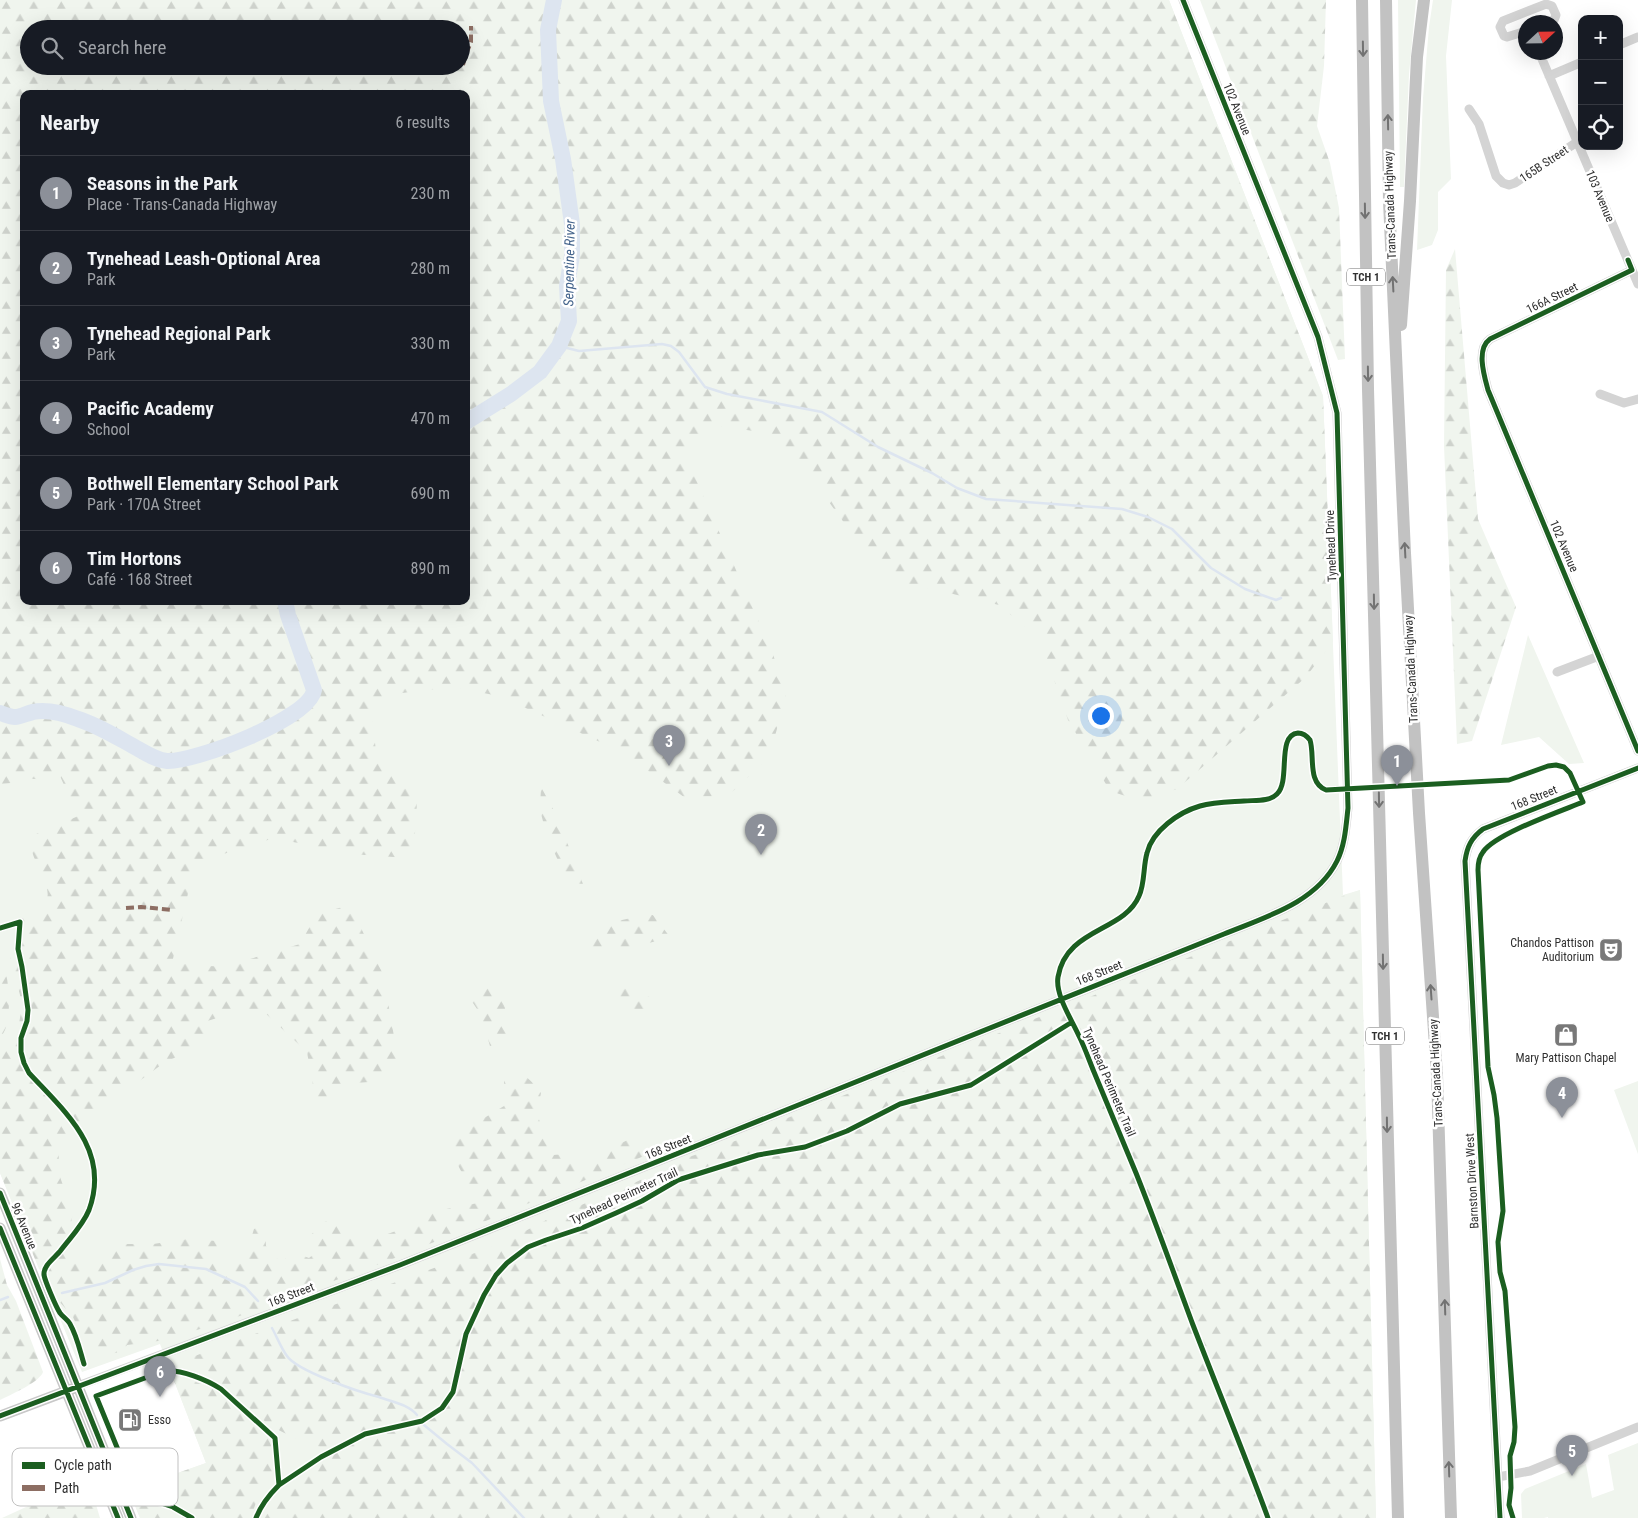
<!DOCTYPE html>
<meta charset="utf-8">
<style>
body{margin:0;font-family:"Roboto Condensed",sans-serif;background:#20242c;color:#f1f3f6}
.controls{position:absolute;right:15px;top:15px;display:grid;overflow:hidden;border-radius:10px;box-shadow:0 5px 20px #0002}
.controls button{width:45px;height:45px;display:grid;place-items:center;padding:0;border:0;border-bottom:1px solid #363941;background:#171b24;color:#f1f3f6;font:25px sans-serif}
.compass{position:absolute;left:1518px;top:15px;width:45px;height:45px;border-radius:50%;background:#171b24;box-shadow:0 5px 20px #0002;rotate:68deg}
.you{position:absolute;left:1100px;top:715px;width:18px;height:18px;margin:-12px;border:4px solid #fff;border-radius:50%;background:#1a73e8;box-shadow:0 0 0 8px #1a73e833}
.badge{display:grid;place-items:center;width:32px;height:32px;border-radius:50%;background:#8c9099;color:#fff;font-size:16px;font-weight:700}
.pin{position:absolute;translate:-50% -41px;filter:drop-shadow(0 1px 2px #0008)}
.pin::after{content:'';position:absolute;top:26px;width:18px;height:15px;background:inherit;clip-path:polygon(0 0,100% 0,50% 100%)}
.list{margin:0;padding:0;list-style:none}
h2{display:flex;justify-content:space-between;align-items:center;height:65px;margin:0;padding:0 20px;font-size:21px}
h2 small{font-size:16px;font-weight:400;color:#9ea1a6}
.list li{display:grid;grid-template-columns:32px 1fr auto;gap:15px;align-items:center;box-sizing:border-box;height:75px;padding:0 20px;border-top:1px solid #363941}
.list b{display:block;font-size:19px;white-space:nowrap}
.list p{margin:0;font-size:16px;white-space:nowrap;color:#9ea1a6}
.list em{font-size:16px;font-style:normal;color:#9ea1a6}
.icon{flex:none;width:28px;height:28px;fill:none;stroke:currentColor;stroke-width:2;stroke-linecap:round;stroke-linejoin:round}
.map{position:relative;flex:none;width:1638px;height:1518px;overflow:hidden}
.search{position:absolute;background:#171b24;box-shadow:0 5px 20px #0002;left:20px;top:20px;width:450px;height:55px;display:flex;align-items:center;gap:12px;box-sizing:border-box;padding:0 18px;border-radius:28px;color:#9ea1a6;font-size:19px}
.panel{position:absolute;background:#171b24;box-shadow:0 5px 20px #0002;left:20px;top:90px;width:450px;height:515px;border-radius:10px}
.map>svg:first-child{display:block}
.green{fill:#f0f5ee;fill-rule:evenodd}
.forest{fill:url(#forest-firs);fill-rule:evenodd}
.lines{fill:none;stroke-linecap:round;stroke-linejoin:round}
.stream{stroke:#dde5f0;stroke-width:2.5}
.river{stroke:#dde5f0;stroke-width:16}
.minor{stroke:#d4d4d4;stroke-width:9}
.major{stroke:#c8c8c8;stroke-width:11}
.highway{stroke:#c2c2c2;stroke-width:12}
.quiet{stroke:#8d6e63;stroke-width:4;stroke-dasharray:8 4;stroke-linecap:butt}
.cycleway-casing{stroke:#fff;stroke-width:8}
.cycleway{stroke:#1b5e20;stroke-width:5}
.oneway{stroke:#727272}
.labels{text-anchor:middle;stroke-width:5;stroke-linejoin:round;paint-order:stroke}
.shield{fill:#fff;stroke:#6e6e6e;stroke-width:1}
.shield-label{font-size:11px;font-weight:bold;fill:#303030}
.street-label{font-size:12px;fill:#303030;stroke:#fff}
.poi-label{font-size:12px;fill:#303030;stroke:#fff;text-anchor:end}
.water-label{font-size:14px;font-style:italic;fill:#44648c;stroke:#fff}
.key{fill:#fff;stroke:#c1c1c1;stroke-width:1}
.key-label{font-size:14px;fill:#303030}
</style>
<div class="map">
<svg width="1638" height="1518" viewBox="0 0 1638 1518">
<defs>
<pattern id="forest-firs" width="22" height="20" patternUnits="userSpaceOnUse" patternTransform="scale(1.25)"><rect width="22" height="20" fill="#f0f5ee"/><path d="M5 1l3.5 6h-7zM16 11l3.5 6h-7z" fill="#ced2cc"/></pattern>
</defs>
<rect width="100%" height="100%" fill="#fff"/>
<path class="green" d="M 0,0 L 1169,0 L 1323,396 L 1343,895 L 1360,890 L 1376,1518 L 140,1518 L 129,1491 L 206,1463 L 160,1344 L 82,1372 L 0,1173 ZM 29,29 L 461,29 L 461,66 L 29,66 ZM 24,94 L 466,94 L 466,601 L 24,601 Z
M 1398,0 L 1416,0 L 1409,74 L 1404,187 L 1400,187 Z
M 1433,0 L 1452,0 L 1446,56 L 1451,179 L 1438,192 L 1438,230 L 1432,245 L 1417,250 L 1423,98 L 1429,27 Z
M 1528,635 L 1584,763 L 1569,764 L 1539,737 L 1501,745 Z
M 1638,1081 L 1638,1154 L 1614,1090 Z
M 1638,1443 L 1638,1518 L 1548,1518 L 1548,1517 L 1544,1518 L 1522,1518 L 1521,1494 L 1525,1489 L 1586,1464 L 1592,1498 L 1614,1490 L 1608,1455 Z"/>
<path class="forest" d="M 0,0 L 1169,0 L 1323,396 L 1333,642 L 1305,678 L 1177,789 L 1141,801 L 1110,791 L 1068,720 L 1040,639 L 999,605 L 949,593 L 893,582 L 845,524 L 802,465 L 760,432 L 707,424 L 687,459 L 773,654 L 786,697 L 769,757 L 728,796 L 684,797 L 622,752 L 499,696 L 452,687 L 402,693 L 372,714 L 376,752 L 408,788 L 417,802 L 415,833 L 408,858 L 351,854 L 274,838 L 195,863 L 172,963 L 223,967 L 300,944 L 317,914 L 350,905 L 383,974 L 398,1059 L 369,1082 L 340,1084 L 318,1114 L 307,1052 L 263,1011 L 230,1014 L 204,1022 L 208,1032 L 197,1048 L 165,1062 L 67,1135 L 58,1146 L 60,1177 L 73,1213 L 65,1254 L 75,1259 L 92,1263 L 119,1244 L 153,1244 L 188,1239 L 217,1241 L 219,1259 L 233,1264 L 248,1248 L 254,1229 L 265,1225 L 266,1246 L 280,1262 L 295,1253 L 309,1258 L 319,1250 L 307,1240 L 319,1225 L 326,1221 L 357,1234 L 382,1236 L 407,1227 L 425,1213 L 478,1203 L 452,1154 L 456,1135 L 504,1106 L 504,1080 L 524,1075 L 533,1083 L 541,1093 L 537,1112 L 542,1130 L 551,1133 L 553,1155 L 567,1154 L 574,1166 L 636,1136 L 644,1156 L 395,1258 L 237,1317 L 166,1340 L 127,1345 L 123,1351 L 103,1356 L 80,1333 L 73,1317 L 58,1300 L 47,1273 L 39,1269 L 0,1173 L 0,1057 L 15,1037 L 19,1024 L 21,1012 L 20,995 L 10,956 L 10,944 L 16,922 C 24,917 35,913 42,907 C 62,889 22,855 33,837 C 38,830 69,821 78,816 L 60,776 L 56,781 L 24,778 L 11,783 L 0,784 ZM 29,29 L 461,29 L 461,66 L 29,66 ZM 24,94 L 466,94 L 466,601 L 24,601 Z
M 1200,0 L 1326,0 L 1324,66 L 1317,126 L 1330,163 L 1339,208 L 1345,359 L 1338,360 Z
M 1455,249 L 1478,519 L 1516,607 L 1472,741 L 1457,744 L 1444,446 L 1446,270 Z
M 541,787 L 557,816 L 586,892 L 565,876 L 547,836 L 540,810 Z
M 1360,890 L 1376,1518 L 258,1518 C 270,1491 300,1477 324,1462 L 320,1447 L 294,1438 L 269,1425 L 192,1357 L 502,1243 L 552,1217 L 632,1184 L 689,1157 L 755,1134 L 785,1119 L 939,1057 L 1343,896 Z
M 653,915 L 670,937 L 635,947 L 586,948 L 613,922 L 640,916 Z
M 0,960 C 10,970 11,1014 6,1027 C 5,1031 2,1035 0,1038 Z
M 483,981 L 499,987 L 511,1029 L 505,1041 L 490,1046 L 481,1015 L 471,1000 Z
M 629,982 L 659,1004 C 641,1014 634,1013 616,1006 L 614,989 Z
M 0,1259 L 7,1285 L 16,1301 L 43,1372 C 40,1382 10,1395 0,1400 Z
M 171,1373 L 212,1388 L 270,1439 L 274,1468 L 274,1479 L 258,1498 L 250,1518 L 201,1518 L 187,1508 L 165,1498 L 146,1492 L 144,1488 L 146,1487 L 146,1484 L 206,1463 Z
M 85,1480 L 91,1488 L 100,1518 L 2,1518 Z
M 142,1500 L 173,1510 L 188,1518 L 140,1518 L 134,1503 Z"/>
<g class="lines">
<path class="stream" d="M 559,346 L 579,351 L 662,344 L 671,346 L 679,352 L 705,387 L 727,394 L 822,412 L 878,447 L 932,473 L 957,488 L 986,499 L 1122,509 L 1148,517 L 1172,529 L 1211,568 L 1245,589 L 1276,600 L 1281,598
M 62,1293 L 105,1283 L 133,1270 L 146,1266 L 159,1264 L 206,1269 L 245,1287 L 258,1301
M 0,1300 L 8,1297
M 272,1328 C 277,1337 281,1348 287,1356 C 297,1371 359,1392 379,1397 C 392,1402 408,1404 417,1415
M 424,1425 L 447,1444 L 472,1463 L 524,1518"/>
<path class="river" d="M 466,422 L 511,394 L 540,372 L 559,346 L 569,321 L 567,286 L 572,255 L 572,224 L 563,159 L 551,101 L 548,30 L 554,0
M 0,713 C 4,714 10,717 15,717 C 21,717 27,713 33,712 C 47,709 65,714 78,719 C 97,725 115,736 133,746 C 144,752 155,760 167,761 C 195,762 310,719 314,690 L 288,615 L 285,601"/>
<path class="minor" d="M 1526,31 L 1507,37 L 1504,36 L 1500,27 L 1503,21 L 1546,4 L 1552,6 L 1556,15 L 1554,20 L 1548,22
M 1619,45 L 1638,37
M 1539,52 L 1638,284
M 1549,76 L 1582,62
M 1469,109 L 1479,124 L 1496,176 L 1503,183 L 1509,185 L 1515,183 L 1577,142
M 1632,270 L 1490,339 C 1476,349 1484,375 1488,390 L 1638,751
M 1600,394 L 1624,403 L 1638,399
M 1557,672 L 1599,656
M 78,1386 L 400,1265 L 1224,934 C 1265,917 1316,903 1337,861 C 1345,845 1346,826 1348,808 L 1337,413 L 1318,337 L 1183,0
M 1498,1477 L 1530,1471 L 1638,1427
M 1500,1518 L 1465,861 C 1467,847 1471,838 1483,829 L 1638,768"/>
<path class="major" d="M 0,1193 L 131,1518
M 0,1228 L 118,1518
M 0,1416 L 72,1389"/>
<path class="highway" d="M 1362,0 L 1368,389 L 1398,1518
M 1386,0 L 1389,201 L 1405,553 L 1419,813 L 1437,1075 L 1451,1518
M 1401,325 L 1410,201 L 1417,57 L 1424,0"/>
<path class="quiet" d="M 463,65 L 465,57 L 471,42 L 471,26
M 126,908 L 141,907 L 173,910"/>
<defs>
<path id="cycleway" d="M 1628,260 L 1632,270 L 1490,339 C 1476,349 1484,375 1488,390 L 1638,751
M 0,928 L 20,922 L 18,949 L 22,967 L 28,1010 L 27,1021 L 21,1038 L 21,1052 L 24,1063 L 29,1073 C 65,1112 111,1150 89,1210 C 83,1225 70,1238 61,1250 C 56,1257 43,1265 44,1275 C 45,1281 56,1307 60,1313 C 63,1317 68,1320 70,1324 C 77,1336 80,1351 84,1364
M 0,1193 L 131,1518
M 0,1228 L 118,1518
M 0,1416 L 400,1265 L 1224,934 C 1265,917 1316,903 1337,861 C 1345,845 1346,826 1348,808 L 1337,413 L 1318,337 L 1183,0
M 279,1485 L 321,1457 L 365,1434 L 422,1421 L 442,1408 L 453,1392 L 466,1334 L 484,1295 L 496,1275 L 507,1263 L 528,1247 L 546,1240 L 582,1228 L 616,1213 L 642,1201 L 678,1180 L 758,1155 L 805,1147 L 847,1131 L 900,1104 L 971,1085 L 1072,1022
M 192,1518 L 173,1507 L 143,1497 L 138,1494 L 132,1484 L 96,1396 L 164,1371 C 181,1369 207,1380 221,1389 L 275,1438 L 279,1485 C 269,1495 261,1505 256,1518
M 1268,1518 C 1244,1453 1218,1390 1193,1325 C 1174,1274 1156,1223 1136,1173 C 1122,1139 1108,1106 1094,1072 C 1089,1060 1085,1048 1079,1036 C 1072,1020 1055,995 1058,977 C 1066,928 1124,932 1139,896 C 1145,883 1143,867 1147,853 C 1152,831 1179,812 1200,806 C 1214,802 1230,802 1244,801 C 1255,800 1269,802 1277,794 C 1291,781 1276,735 1298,733 C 1304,733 1307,736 1310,740 C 1315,755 1307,783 1326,790 L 1509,780 L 1548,766 L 1556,765 L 1564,767 L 1570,773 L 1583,802 C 1561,811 1495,834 1483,852 C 1479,857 1478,863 1478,870 L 1488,1067 L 1494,1095 L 1497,1118 L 1503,1211 L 1498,1242 L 1500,1272 L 1505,1291 L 1515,1427 L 1514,1442 L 1510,1456 L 1511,1488 L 1509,1505 L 1513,1518
M 1500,1518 L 1465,861 C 1467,847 1471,838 1483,829 L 1638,768"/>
</defs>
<use href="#cycleway" class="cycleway-casing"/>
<use href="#cycleway" class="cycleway"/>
</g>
<defs><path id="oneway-shaft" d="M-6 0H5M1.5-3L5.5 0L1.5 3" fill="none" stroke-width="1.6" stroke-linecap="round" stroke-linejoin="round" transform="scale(1.25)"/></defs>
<g class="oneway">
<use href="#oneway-shaft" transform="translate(1363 49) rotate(89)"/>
<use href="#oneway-shaft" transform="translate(1388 122) rotate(-91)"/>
<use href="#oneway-shaft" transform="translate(1365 211) rotate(89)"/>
<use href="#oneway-shaft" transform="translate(1393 284) rotate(-93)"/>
<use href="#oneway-shaft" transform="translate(1368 374) rotate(89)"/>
<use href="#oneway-shaft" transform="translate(1405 550) rotate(-93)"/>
<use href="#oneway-shaft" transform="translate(1374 602) rotate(89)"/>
<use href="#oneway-shaft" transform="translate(1379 800) rotate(89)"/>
<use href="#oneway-shaft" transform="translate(1383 962) rotate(89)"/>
<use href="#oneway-shaft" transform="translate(1431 992) rotate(-94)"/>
<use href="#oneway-shaft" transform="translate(1387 1125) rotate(89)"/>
<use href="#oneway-shaft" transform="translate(1445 1307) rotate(-92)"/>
<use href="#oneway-shaft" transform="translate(1449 1469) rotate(-92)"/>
</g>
<defs>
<symbol id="theatre-square" viewBox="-11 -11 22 22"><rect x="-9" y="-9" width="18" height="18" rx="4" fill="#787878" stroke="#fff"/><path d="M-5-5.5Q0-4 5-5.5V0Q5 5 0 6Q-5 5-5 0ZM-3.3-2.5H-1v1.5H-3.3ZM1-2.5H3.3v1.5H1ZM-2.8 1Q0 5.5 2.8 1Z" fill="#fff"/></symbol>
<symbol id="shop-square" viewBox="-11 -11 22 22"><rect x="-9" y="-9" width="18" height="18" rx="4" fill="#787878" stroke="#fff"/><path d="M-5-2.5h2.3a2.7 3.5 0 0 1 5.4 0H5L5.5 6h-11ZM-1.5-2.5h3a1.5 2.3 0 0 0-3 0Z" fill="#fff"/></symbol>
<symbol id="fuel-square" viewBox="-11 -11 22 22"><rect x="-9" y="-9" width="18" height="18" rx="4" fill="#787878" stroke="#fff"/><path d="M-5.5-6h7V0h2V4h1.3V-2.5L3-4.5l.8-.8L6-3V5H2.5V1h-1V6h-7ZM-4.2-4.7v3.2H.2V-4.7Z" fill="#fff"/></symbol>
</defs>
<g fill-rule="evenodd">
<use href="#theatre-square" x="1597" y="936" width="28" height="28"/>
<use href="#shop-square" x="1552" y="1021" width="28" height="28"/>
<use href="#fuel-square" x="116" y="1406" width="28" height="28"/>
</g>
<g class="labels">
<g class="shield">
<rect x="1347" y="268.5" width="38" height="17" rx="4"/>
<rect x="1366" y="1027.5" width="38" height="17" rx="4"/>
</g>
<g class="shield-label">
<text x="1366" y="281">TCH 1</text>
<text x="1385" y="1040">TCH 1</text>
</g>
<g class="street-label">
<text transform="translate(1237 109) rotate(68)" y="4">102 Avenue</text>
<text transform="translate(1544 164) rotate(-34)" y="4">165B Street</text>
<text transform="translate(1600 196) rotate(67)" y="4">103 Avenue</text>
<text transform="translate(1390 205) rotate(-92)" y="4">Trans-Canada Highway</text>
<text transform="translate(1552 298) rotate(-26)" y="4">166A Street</text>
<text transform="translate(1331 546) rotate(-92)" y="4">Tynehead Drive</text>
<text transform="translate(1564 546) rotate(67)" y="4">102 Avenue</text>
<text transform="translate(1411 669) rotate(-93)" y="4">Trans-Canada Highway</text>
<text transform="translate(1534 798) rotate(-22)" y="4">168 Street</text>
<text transform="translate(1099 973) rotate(-22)" y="4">168 Street</text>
<text transform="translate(1436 1073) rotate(-93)" y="4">Trans-Canada Highway</text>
<text transform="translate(1109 1082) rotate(67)" y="4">Tynehead Perimeter Trail</text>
<text transform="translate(668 1147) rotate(-22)" y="4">168 Street</text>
<text transform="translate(1472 1181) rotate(-93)" y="4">Barnston Drive West</text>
<text transform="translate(624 1196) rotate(-25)" y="4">Tynehead Perimeter Trail</text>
<text transform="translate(24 1226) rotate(68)" y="4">96 Avenue</text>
<text transform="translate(291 1295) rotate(-21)" y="4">168 Street</text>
</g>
<g class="poi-label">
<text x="1594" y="947">Chandos Pattison<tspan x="1594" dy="14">Auditorium</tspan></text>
<text x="1566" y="1062" text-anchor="middle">Mary Pattison Chapel</text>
<text x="148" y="1424" text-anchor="start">Esso</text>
</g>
<g class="water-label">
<text transform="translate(569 263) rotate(-89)" y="5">Serpentine River</text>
</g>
</g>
<rect x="12" y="1448" width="166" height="58" rx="8" class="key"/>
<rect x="22" y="1462" width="23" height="7" fill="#1b5e20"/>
<rect x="22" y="1485" width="23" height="6" fill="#8d6e63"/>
<g class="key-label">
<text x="54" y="1470">Cycle path</text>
<text x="54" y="1493">Path</text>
</g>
</svg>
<div class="controls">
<button>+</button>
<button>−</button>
<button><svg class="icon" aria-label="locate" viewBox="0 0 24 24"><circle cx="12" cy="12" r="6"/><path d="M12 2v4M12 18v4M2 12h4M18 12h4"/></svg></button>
</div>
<svg class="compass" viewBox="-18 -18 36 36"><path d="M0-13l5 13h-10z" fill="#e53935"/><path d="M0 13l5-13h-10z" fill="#9ea1a6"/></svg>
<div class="you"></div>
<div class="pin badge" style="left:1397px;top:786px">1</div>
<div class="pin badge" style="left:761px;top:855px">2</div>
<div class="pin badge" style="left:669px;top:766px">3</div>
<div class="pin badge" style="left:1562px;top:1118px">4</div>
<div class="pin badge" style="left:1572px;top:1476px">5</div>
<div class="pin badge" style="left:160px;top:1397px">6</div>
<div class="search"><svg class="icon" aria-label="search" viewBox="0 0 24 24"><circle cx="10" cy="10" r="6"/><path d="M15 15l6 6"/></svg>Search here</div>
<section class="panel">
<h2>Nearby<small>6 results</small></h2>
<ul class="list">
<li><span class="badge">1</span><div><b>Seasons in the Park</b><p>Place · Trans-Canada Highway</p></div><em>230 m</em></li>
<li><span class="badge">2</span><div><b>Tynehead Leash-Optional Area</b><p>Park</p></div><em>280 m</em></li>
<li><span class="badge">3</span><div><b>Tynehead Regional Park</b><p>Park</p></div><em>330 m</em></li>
<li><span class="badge">4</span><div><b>Pacific Academy</b><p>School</p></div><em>470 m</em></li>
<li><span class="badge">5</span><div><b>Bothwell Elementary School Park</b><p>Park · 170A Street</p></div><em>690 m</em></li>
<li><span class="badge">6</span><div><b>Tim Hortons</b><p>Café · 168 Street</p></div><em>890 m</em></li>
</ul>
</section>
</div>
